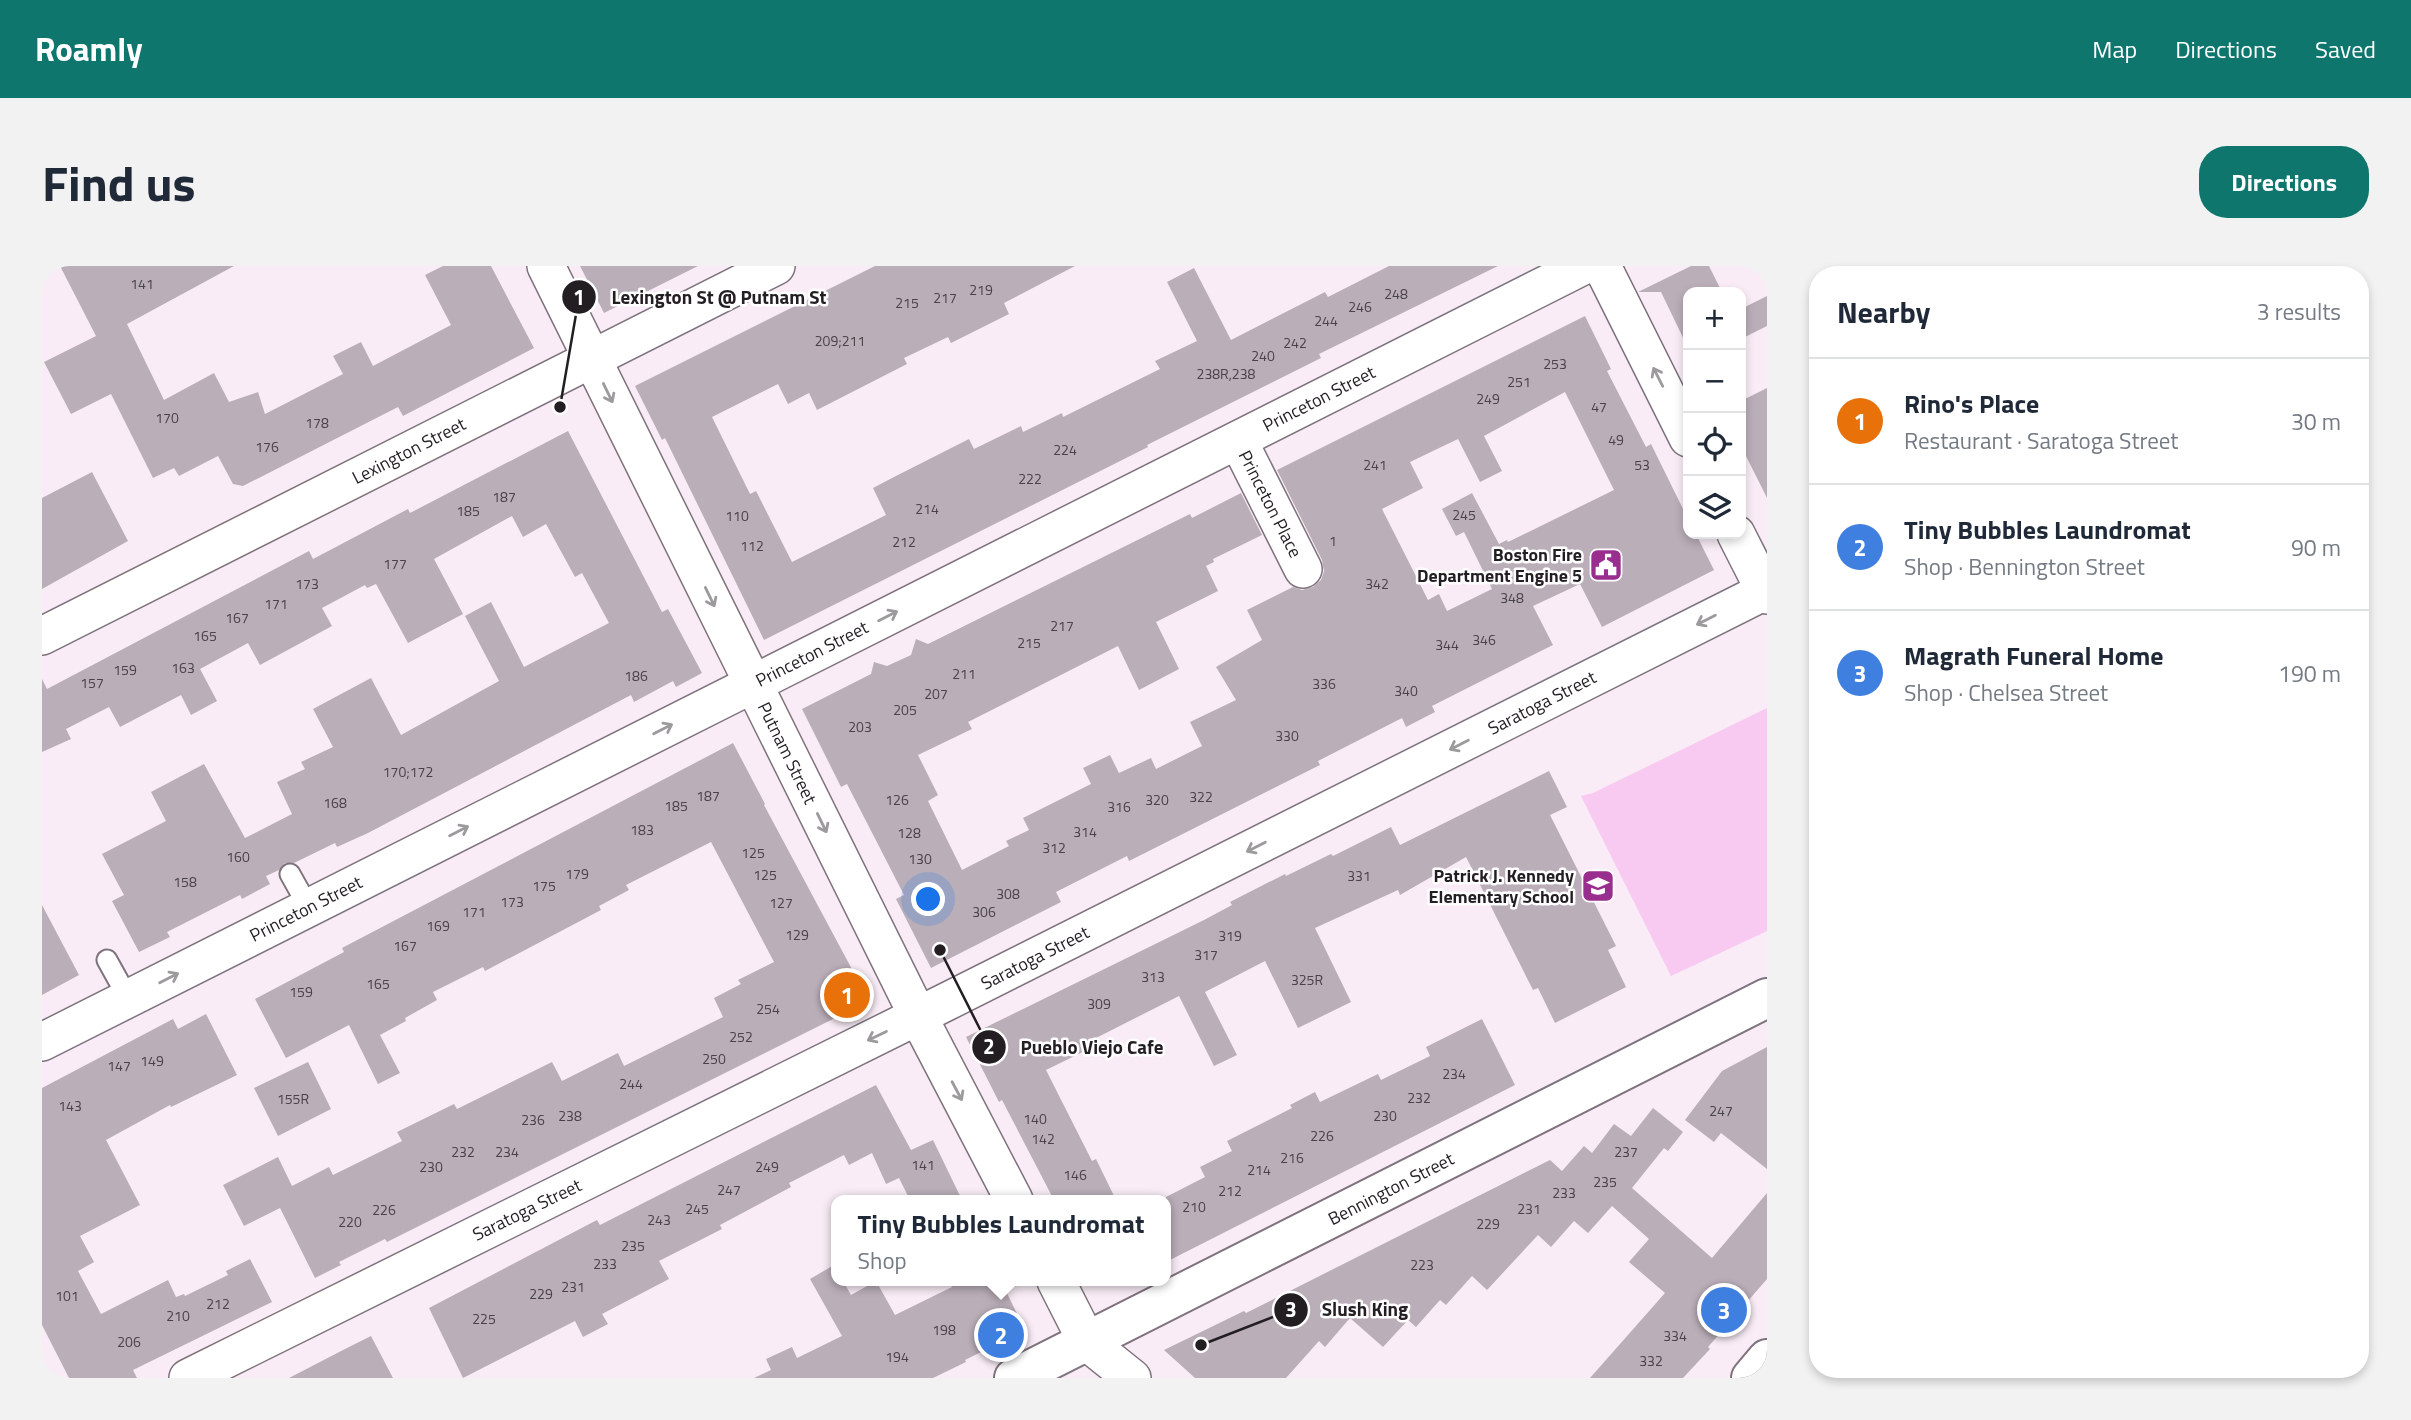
<!DOCTYPE html>
<meta charset="utf-8">
<style>
body{margin:0;font-family:"Titillium Web",sans-serif;background:#f2f2f3;color:#1f2937}
.controls{position:absolute;right:21px;top:21px;display:grid;overflow:hidden;border-radius:14px;box-shadow:0 4px 10px #0003}
.controls button{width:63px;height:63px;display:grid;place-items:center;padding:0;border:0;border-bottom:2px solid #e0e1e3;background:#fff;color:#1f2937;font:35px sans-serif}
.you{position:absolute;left:887px;top:634px;width:24px;height:24px;margin:-18px;border:5px solid #fff;border-radius:50%;background:#1a73e8;box-shadow:0 0 0 10px #1a73e833}
.badge{display:grid;place-items:center;width:46px;height:46px;border-radius:50%;background:#0f766e;color:#fff;font-size:23px;font-weight:700}
.pin{position:absolute;translate:-50% -50%;border:4px solid #fff;box-shadow:0 2px 7px #0006}
.popup{position:absolute;left:789px;top:929px;width:340px;height:91px;box-sizing:border-box;display:grid;place-content:center;border-radius:14px;background:#fff;filter:drop-shadow(0 2px 5px #0005);font-size:23px;white-space:nowrap;color:#747a83}
.popup b{font-size:26px;color:#1f2937}
.popup::after{content:'';position:absolute;left:50%;top:100%;margin-left:-14px;border:14px solid transparent;border-top-color:#fff}
.list{margin:0;padding:0;list-style:none}
h2{display:flex;justify-content:space-between;align-items:center;height:91px;margin:0;padding:0 28px;font-size:30px}
h2 small{font-size:23px;font-weight:400;color:#747a83}
.list li{display:grid;grid-template-columns:46px 1fr auto;gap:21px;align-items:center;box-sizing:border-box;height:126px;padding:0 28px;border-top:2px solid #e0e1e3}
.list b{display:block;font-size:26px;white-space:nowrap}
.list p{margin:0;font-size:23px;white-space:nowrap;color:#747a83}
.list em{font-size:23px;font-style:normal;color:#747a83}
.icon{flex:none;width:38px;height:38px;fill:none;stroke:currentColor;stroke-width:2;stroke-linecap:round;stroke-linejoin:round}
.map{position:relative;flex:none;width:1725px;height:1112px;overflow:hidden;border-radius:28px}
header{display:flex;align-items:center;gap:42px;box-sizing:border-box;height:98px;padding:0 35px;background:#0f766e;color:#fff}
header strong{font-size:33px}
nav{display:flex;gap:38px;margin-inline-start:auto;font-size:24px}
.intro{display:flex;align-items:center;justify-content:space-between;box-sizing:border-box;height:168px;padding:0 42px}
h1{margin:0;font-size:49px}
.button{padding:18px 32px;border-radius:28px;background:#0f766e;color:#fff;font-size:24px;font-weight:700}
main{display:flex;gap:42px;padding:0 42px}
aside{flex:1;background:#fff;border-radius:28px;box-shadow:0 4px 10px #0003}
.map>svg:first-child{display:block}
.green{fill:#f8c9f1}
.building{fill:#baaeb8;fill-rule:evenodd}
.lines{fill:none;stroke-linecap:round;stroke-linejoin:round}
.lane-casing{stroke:#7e737c;stroke-width:23}
.street-casing{stroke:#7e737c;stroke-width:40}
.secondary-casing{stroke:#7e737c;stroke-width:42}
.lane{stroke:#fff;stroke-width:19}
.street{stroke:#fff;stroke-width:37}
.secondary{stroke:#fff;stroke-width:38}
.oneway{stroke:#9c9a9c}
.labels{text-anchor:middle;stroke-width:5;stroke-linejoin:round;paint-order:stroke}
.number-label{font-size:14px;fill:#494248}
.street-label{font-size:18px;fill:#231e22;stroke:#fff}
.poi-label{font-size:18px;font-weight:bold;fill:#231e22;stroke:#fff;text-anchor:end}
.leader{fill:none;stroke:#231e22;stroke-width:2.5}
.callout-dot{fill:#231e22;stroke:#fff;stroke-width:2.5}
.mark-label{font-size:21px;text-anchor:middle;font-weight:bold;fill:#fff}
.callout-label{font-size:19px;text-anchor:middle;font-weight:bold;fill:#231e22;stroke:#fff;stroke-width:5;stroke-linejoin:round;paint-order:stroke}
</style>
<header>
<strong>Roamly</strong>
<nav><a>Map</a><a>Directions</a><a>Saved</a></nav>
</header>
<div class="intro"><h1>Find us</h1><a class="button">Directions</a></div>
<main>
<div class="map">
<svg width="1725" height="1112" viewBox="0 0 1725 1112">
<rect width="100%" height="100%" fill="#f9ecf6"/>
<path class="green" d="M 1725,442 L 1725,665 L 1629,710 L 1539,530 L 1551,527 Z"/>
<path class="building" d="M 18,0 L 192,0 L 85,58 L 122,134 L 172,107 L 187,136 L 216,126 L 223,148 L 301,108 L 291,90 L 319,76 L 331,100 L 409,59 L 383,9 L 401,0 L 449,0 L 492,82 L 361,150 L 356,141 L 201,220 L 191,218 L 176,190 L 137,210 L 132,202 L 111,212 L 69,128 L 29,148 L 2,96 L 54,70 Z
M 538,0 L 656,0 L 562,47 Z
M 833,0 L 1033,0 L 962,37 L 967,48 L 909,77 L 906,71 L 862,92 L 865,98 L 775,144 L 767,127 L 746,138 L 736,118 L 670,151 L 708,228 L 714,225 L 750,296 L 844,249 L 831,222 L 852,211 L 927,173 L 932,183 L 979,160 L 981,166 L 1020,147 L 1021,151 L 1118,103 L 1113,95 L 1155,75 L 1125,16 L 1152,2 L 1189,74 L 1283,26 L 1286,31 L 1347,0 L 1456,0 L 1277,88 L 1279,92 L 1105,179 L 1106,181 L 722,374 L 623,172 L 620,174 L 593,120 Z
M 1649,0 L 1667,0 L 1680,26 L 1646,26 L 1646,82 L 1619,26 L 1596,26 Z
M 1725,30 L 1725,60 L 1699,73 L 1699,43 Z
M 1543,50 L 1569,103 L 1565,105 L 1604,181 L 1609,178 L 1646,253 L 1646,268 L 1654,268 L 1672,304 L 1560,361 L 1538,318 L 1491,340 L 1511,379 L 1390,440 L 1393,446 L 1364,461 L 1360,452 L 1276,495 L 1278,499 L 1248,514 L 1087,595 L 1085,590 L 1014,626 L 1019,636 L 889,702 L 854,633 L 862,629 L 805,518 L 799,521 L 760,443 L 829,408 L 832,396 L 845,400 L 869,389 L 874,373 L 886,378 L 1148,248 L 1150,252 L 1199,227 L 1220,269 L 1171,293 L 1172,296 L 1164,300 L 1176,325 L 1114,356 L 1137,403 L 1097,424 L 1076,380 L 926,456 L 930,463 L 876,489 L 896,529 L 886,535 L 920,604 L 967,580 L 964,575 L 987,564 L 981,552 L 1049,518 L 1041,502 L 1068,489 L 1077,507 L 1109,492 L 1114,503 L 1160,480 L 1148,456 L 1194,434 L 1174,401 L 1220,374 L 1205,344 L 1251,321 L 1260,324 L 1271,321 L 1279,314 L 1282,305 L 1280,294 L 1235,204 ZM 1523,126 L 1572,224 L 1466,276 L 1465,274 L 1457,278 L 1430,227 L 1400,243 L 1414,270 L 1422,266 L 1450,323 L 1405,345 L 1397,328 L 1386,334 L 1340,243 L 1381,222 L 1368,196 L 1416,173 L 1438,216 L 1460,205 L 1442,170 Z
M 1725,122 L 1725,232 L 1699,180 L 1699,135 Z
M 526,165 L 620,346 L 626,343 L 660,407 L 634,421 L 631,415 L 592,436 L 589,429 L 326,567 L 295,581 L 293,577 L 252,597 L 243,597 L 237,604 L 224,610 L 228,618 L 200,633 L 198,629 L 125,666 L 128,671 L 97,686 L 70,635 L 82,629 L 60,588 L 124,555 L 109,526 L 162,498 L 203,572 L 250,548 L 235,516 L 263,503 L 259,496 L 291,481 L 271,443 L 329,412 L 359,469 L 457,415 L 423,350 L 449,336 L 482,401 L 567,357 L 540,307 L 533,311 L 504,258 L 481,271 L 470,250 L 392,293 L 421,348 L 366,377 L 334,318 L 325,322 L 323,319 L 280,342 L 290,360 L 218,399 L 206,377 L 158,403 L 175,435 L 149,449 L 139,429 L 78,461 L 67,441 L 24,463 L 29,473 L 0,486 L 0,413 L 5,423 L 267,285 L 271,293 L 366,243 L 368,247 Z
M 50,206 L 86,275 L 0,323 L 0,232 Z
M 691,477 L 723,538 L 722,539 L 827,735 L 345,976 L 343,973 L 297,996 L 299,999 L 273,1012 L 238,942 L 202,960 L 181,919 L 236,891 L 250,920 L 287,901 L 291,909 L 360,875 L 355,866 L 412,838 L 415,843 L 510,796 L 520,815 L 576,787 L 582,800 L 681,751 L 672,732 L 699,718 L 696,714 L 732,696 L 669,576 L 584,619 L 587,624 L 557,640 L 559,644 L 443,705 L 441,701 L 391,726 L 395,734 L 363,752 L 364,755 L 338,769 L 358,807 L 336,818 L 307,759 L 244,792 L 213,733 L 302,686 L 300,682 Z
M 1507,505 L 1525,541 L 1508,549 L 1574,680 L 1566,684 L 1584,721 L 1513,757 L 1496,722 L 1491,724 L 1424,591 L 1358,629 L 1356,624 L 1273,662 L 1309,736 L 1256,762 L 1223,695 L 1163,726 L 1195,789 L 1172,800 L 1137,730 L 1052,773 L 1055,779 L 1004,804 L 1050,895 L 1054,893 L 1074,934 L 1012,934 L 960,834 L 957,836 L 924,771 L 1162,654 L 1190,639 L 1188,636 L 1243,608 L 1244,610 L 1289,588 L 1291,590 L 1349,561 L 1358,579 Z
M 0,639 L 37,709 L 0,729 Z
M 164,748 L 195,809 L 129,841 L 128,839 L 64,874 L 98,939 L 38,970 L 52,996 L 36,1005 L 59,1048 L 126,1014 L 134,1031 L 142,1028 L 143,1030 L 186,1009 L 184,1005 L 208,993 L 230,1036 L 91,1104 L 95,1112 L 27,1112 L 0,1059 L 0,822 L 131,753 L 136,763 Z
M 1440,753 L 1473,819 L 1124,996 L 1124,931 L 1163,911 L 1158,901 L 1190,885 L 1185,875 L 1250,842 L 1248,839 L 1273,826 L 1278,836 L 1336,808 L 1339,814 L 1388,790 L 1384,781 Z
M 1725,781 L 1725,903 L 1679,867 L 1672,876 L 1643,854 L 1680,805 Z
M 266,796 L 289,843 L 236,870 L 212,822 Z
M 834,819 L 869,884 L 891,874 L 920,934 L 868,934 L 857,912 L 844,918 L 830,887 L 807,899 L 802,889 L 747,917 L 749,921 L 678,959 L 680,963 L 617,995 L 627,1013 L 560,1048 L 566,1058 L 541,1071 L 533,1055 L 421,1112 L 387,1042 L 555,954 L 558,959 Z
M 1611,842 L 1641,866 L 1626,885 L 1622,882 L 1590,922 L 1670,992 L 1725,927 L 1725,1013 L 1666,1081 L 1668,1083 L 1641,1112 L 1548,1112 L 1623,1027 L 1587,996 L 1607,973 L 1570,940 L 1546,967 L 1532,955 L 1509,981 L 1496,969 L 1445,1024 L 1430,1010 L 1404,1039 L 1398,1034 L 1374,1061 L 1366,1054 L 1341,1081 L 1308,1052 L 1283,1081 L 1277,1075 L 1244,1112 L 1153,1112 L 1122,1084 L 1202,1045 L 1204,1047 L 1508,894 L 1520,905 L 1542,880 L 1550,887 L 1572,858 L 1589,870 Z
M 792,999 L 794,1015 L 801,1015 L 809,1029 L 834,1015 L 853,1049 L 910,1021 L 907,1015 L 959,1015 L 983,1064 L 923,1094 L 924,1096 L 891,1112 L 712,1112 L 729,1104 L 724,1093 L 750,1081 L 755,1092 L 800,1070 L 768,1013 Z
M 329,1070 L 351,1112 L 247,1112 L 303,1083 Z"/>
<g class="lines">
<defs>
<path id="lane" d="M 248,608 L 267,642
M 65,694 L 86,732"/>
<path id="street" d="M 504,0 L 876,750 L 972,934
M 1560,0 L 1646,172
M 1196,174 L 1261,303
M 1694,268 L 1725,329
M 0,370 L 734,0
M 0,776 L 1541,0
M 1014,1015 L 1045,1076 L 1090,1112
M 146,1112 L 904,736 L 1725,324"/>
<path id="secondary" d="M 972,1112 L 1725,732
M 1709,1112 L 1725,1093"/>
</defs>
<use href="#lane" class="lane-casing"/>
<use href="#street" class="street-casing"/>
<use href="#secondary" class="secondary-casing"/>
<use href="#lane" class="lane"/>
<use href="#street" class="street"/>
<use href="#secondary" class="secondary"/>
</g>
<defs><path id="oneway-shaft" d="M-6 0H5M1.5-3L5.5 0L1.5 3" fill="none" stroke-width="1.6" stroke-linecap="round" stroke-linejoin="round" transform="scale(1.75)"/></defs>
<g class="oneway">
<use href="#oneway-shaft" transform="translate(1616 111) rotate(-117)"/>
<use href="#oneway-shaft" transform="translate(566 127) rotate(64)"/>
<use href="#oneway-shaft" transform="translate(668 331) rotate(64)"/>
<use href="#oneway-shaft" transform="translate(846 350) rotate(-27)"/>
<use href="#oneway-shaft" transform="translate(1664 354) rotate(153)"/>
<use href="#oneway-shaft" transform="translate(621 463) rotate(-27)"/>
<use href="#oneway-shaft" transform="translate(1417 479) rotate(153)"/>
<use href="#oneway-shaft" transform="translate(780 557) rotate(64)"/>
<use href="#oneway-shaft" transform="translate(417 565) rotate(-27)"/>
<use href="#oneway-shaft" transform="translate(1214 581) rotate(153)"/>
<use href="#oneway-shaft" transform="translate(127 712) rotate(-27)"/>
<use href="#oneway-shaft" transform="translate(835 770) rotate(154)"/>
<use href="#oneway-shaft" transform="translate(915 825) rotate(62)"/>
</g>
<defs>
<symbol id="civic-square" viewBox="-11 -11 22 22"><rect x="-9" y="-9" width="18" height="18" rx="4" fill="#992e8f" stroke="#fff"/><path d="M-.6-6.5H3V-4.5H.6V-3L4-1V1h2V6H-6V1h2V-1L-.6-3ZM-1.2 2.5V6h2.4V2.5Z" fill="#fff"/></symbol>
<symbol id="school-square" viewBox="-11 -11 22 22"><rect x="-9" y="-9" width="18" height="18" rx="4" fill="#992e8f" stroke="#fff"/><path d="M0-5L7-2L0 1L-7-2ZM-4 1L0 2.5L4 1V4Q0 6-4 4Z" fill="#fff"/></symbol>
</defs>
<g fill-rule="evenodd">
<use href="#civic-square" x="1545" y="280" width="38" height="38"/>
<use href="#school-square" x="1537" y="601" width="38" height="38"/>
</g>
<g class="labels">
<g class="number-label">
<text x="100" y="23">141</text>
<text x="939" y="29">219</text>
<text x="1354" y="33">248</text>
<text x="903" y="37">217</text>
<text x="865" y="42">215</text>
<text x="1318" y="46">246</text>
<text x="1284" y="60">244</text>
<text x="798" y="80">209;211</text>
<text x="1253" y="82">242</text>
<text x="1221" y="95">240</text>
<text x="1513" y="103">253</text>
<text x="1184" y="113">238R,238</text>
<text x="1477" y="121">251</text>
<text x="1446" y="138">249</text>
<text x="1557" y="146">47</text>
<text x="125" y="157">170</text>
<text x="275" y="162">178</text>
<text x="1574" y="179">49</text>
<text x="225" y="186">176</text>
<text x="1023" y="189">224</text>
<text x="1333" y="204">241</text>
<text x="1600" y="204">53</text>
<text x="988" y="218">222</text>
<text x="462" y="236">187</text>
<text x="885" y="248">214</text>
<text x="426" y="250">185</text>
<text x="1422" y="254">245</text>
<text x="695" y="255">110</text>
<text x="1291" y="280">1</text>
<text x="862" y="281">212</text>
<text x="710" y="285">112</text>
<text x="353" y="303">177</text>
<text x="265" y="323">173</text>
<text x="1335" y="323">342</text>
<text x="1470" y="337">348</text>
<text x="234" y="343">171</text>
<text x="195" y="357">167</text>
<text x="1020" y="365">217</text>
<text x="163" y="375">165</text>
<text x="1442" y="379">346</text>
<text x="987" y="382">215</text>
<text x="1405" y="384">344</text>
<text x="141" y="407">163</text>
<text x="83" y="409">159</text>
<text x="922" y="413">211</text>
<text x="594" y="415">186</text>
<text x="50" y="422">157</text>
<text x="1282" y="423">336</text>
<text x="1364" y="430">340</text>
<text x="894" y="433">207</text>
<text x="863" y="449">205</text>
<text x="818" y="466">203</text>
<text x="1245" y="475">330</text>
<text x="366" y="511">170;172</text>
<text x="666" y="535">187</text>
<text x="1159" y="536">322</text>
<text x="855" y="539">126</text>
<text x="1115" y="539">320</text>
<text x="293" y="542">168</text>
<text x="634" y="545">185</text>
<text x="1077" y="546">316</text>
<text x="600" y="569">183</text>
<text x="1043" y="571">314</text>
<text x="867" y="572">128</text>
<text x="1012" y="587">312</text>
<text x="711" y="592">125</text>
<text x="196" y="596">160</text>
<text x="878" y="598">130</text>
<text x="535" y="613">179</text>
<text x="723" y="614">125</text>
<text x="1317" y="615">331</text>
<text x="143" y="621">158</text>
<text x="502" y="625">175</text>
<text x="966" y="633">308</text>
<text x="470" y="641">173</text>
<text x="739" y="642">127</text>
<text x="432" y="651">171</text>
<text x="942" y="651">306</text>
<text x="396" y="665">169</text>
<text x="755" y="674">129</text>
<text x="1188" y="675">319</text>
<text x="363" y="685">167</text>
<text x="1164" y="694">317</text>
<text x="1111" y="716">313</text>
<text x="1265" y="719">325R</text>
<text x="336" y="723">165</text>
<text x="259" y="731">159</text>
<text x="1057" y="743">309</text>
<text x="726" y="748">254</text>
<text x="699" y="776">252</text>
<text x="672" y="798">250</text>
<text x="110" y="800">149</text>
<text x="77" y="805">147</text>
<text x="1412" y="813">234</text>
<text x="589" y="823">244</text>
<text x="1377" y="837">232</text>
<text x="251" y="838">155R</text>
<text x="28" y="845">143</text>
<text x="1679" y="850">247</text>
<text x="528" y="855">238</text>
<text x="1343" y="855">230</text>
<text x="993" y="858">140</text>
<text x="491" y="859">236</text>
<text x="1280" y="875">226</text>
<text x="1001" y="878">142</text>
<text x="421" y="891">232</text>
<text x="465" y="891">234</text>
<text x="1584" y="891">237</text>
<text x="1250" y="897">216</text>
<text x="881" y="904">141</text>
<text x="389" y="906">230</text>
<text x="725" y="906">249</text>
<text x="1217" y="909">214</text>
<text x="1033" y="914">146</text>
<text x="1563" y="921">235</text>
<text x="687" y="929">247</text>
<text x="1188" y="930">212</text>
<text x="1522" y="932">233</text>
<text x="1152" y="946">210</text>
<text x="655" y="948">245</text>
<text x="1487" y="948">231</text>
<text x="342" y="949">226</text>
<text x="617" y="959">243</text>
<text x="308" y="961">220</text>
<text x="1446" y="963">229</text>
<text x="591" y="985">235</text>
<text x="563" y="1003">233</text>
<text x="1380" y="1004">223</text>
<text x="531" y="1026">231</text>
<text x="499" y="1033">229</text>
<text x="25" y="1035">101</text>
<text x="176" y="1043">212</text>
<text x="136" y="1055">210</text>
<text x="442" y="1058">225</text>
<text x="902" y="1069">198</text>
<text x="1633" y="1075">334</text>
<text x="87" y="1081">206</text>
<text x="855" y="1096">194</text>
<text x="1609" y="1100">332</text>
</g>
<g class="street-label">
<text transform="translate(1277 133) rotate(-27)" y="6">Princeton Street</text>
<text transform="translate(367 185) rotate(-27)" y="6">Lexington Street</text>
<text transform="translate(1228 238) rotate(63)" y="6">Princeton Place</text>
<text transform="translate(770 388) rotate(-27)" y="6">Princeton Street</text>
<text transform="translate(1500 437) rotate(-27)" y="6">Saratoga Street</text>
<text transform="translate(745 487) rotate(64)" y="6">Putnam Street</text>
<text transform="translate(264 643) rotate(-27)" y="6">Princeton Street</text>
<text transform="translate(993 692) rotate(-27)" y="6">Saratoga Street</text>
<text transform="translate(1349 923) rotate(-27)" y="6">Bennington Street</text>
<text transform="translate(485 944) rotate(-26)" y="6">Saratoga Street</text>
</g>
<g class="poi-label">
<text x="1540" y="295">Boston Fire<tspan x="1540" dy="21">Department Engine 5</tspan></text>
<text x="1532" y="616">Patrick J. Kennedy<tspan x="1532" dy="21">Elementary School</tspan></text>
</g>
</g>
<path class="leader" d="M518 141L537 31M898 684L947 781M1159 1079L1249 1044"/>
<g class="callout-dot">
<circle cx="518" cy="141" r="7"/>
<circle cx="898" cy="684" r="7"/>
<circle cx="1159" cy="1079" r="7"/>
<circle cx="537" cy="31" r="18"/>
<circle cx="947" cy="781" r="18"/>
<circle cx="1249" cy="1044" r="18"/>
</g>
<g class="mark-label">
<text x="537" y="39">1</text>
<text x="947" y="788">2</text>
<text x="1249" y="1051">3</text>
</g>
<g class="callout-label">
<text x="677" y="38">Lexington St @ Putnam St</text>
<text x="1050" y="788">Pueblo Viejo Cafe</text>
<text x="1323" y="1050">Slush King</text>
</g>
</svg>
<div class="controls">
<button>+</button>
<button>−</button>
<button><svg class="icon" aria-label="locate" viewBox="0 0 24 24"><circle cx="12" cy="12" r="6"/><path d="M12 2v4M12 18v4M2 12h4M18 12h4"/></svg></button>
<button><svg class="icon" aria-label="layers" viewBox="0 0 24 24"><path d="M12 4l9 5-9 5-9-5zM3 14l9 5 9-5"/></svg></button>
</div>
<div class="you"></div>
<div class="pin badge" style="left:805px;top:729px;background:#e8710a">1</div>
<div class="pin badge" style="left:959px;top:1069px;background:#3f7fe0">2</div>
<div class="popup"><b>Tiny Bubbles Laundromat</b>Shop</div>
<div class="pin badge" style="left:1682px;top:1044px;background:#3f7fe0">3</div>
</div>
<aside>
<h2>Nearby<small>3 results</small></h2>
<ul class="list">
<li><span class="badge" style="background:#e8710a">1</span><div><b>Rino's Place</b><p>Restaurant · Saratoga Street</p></div><em>30 m</em></li>
<li><span class="badge" style="background:#3f7fe0">2</span><div><b>Tiny Bubbles Laundromat</b><p>Shop · Bennington Street</p></div><em>90 m</em></li>
<li><span class="badge" style="background:#3f7fe0">3</span><div><b>Magrath Funeral Home</b><p>Shop · Chelsea Street</p></div><em>190 m</em></li>
</ul>
</aside>
</main>
